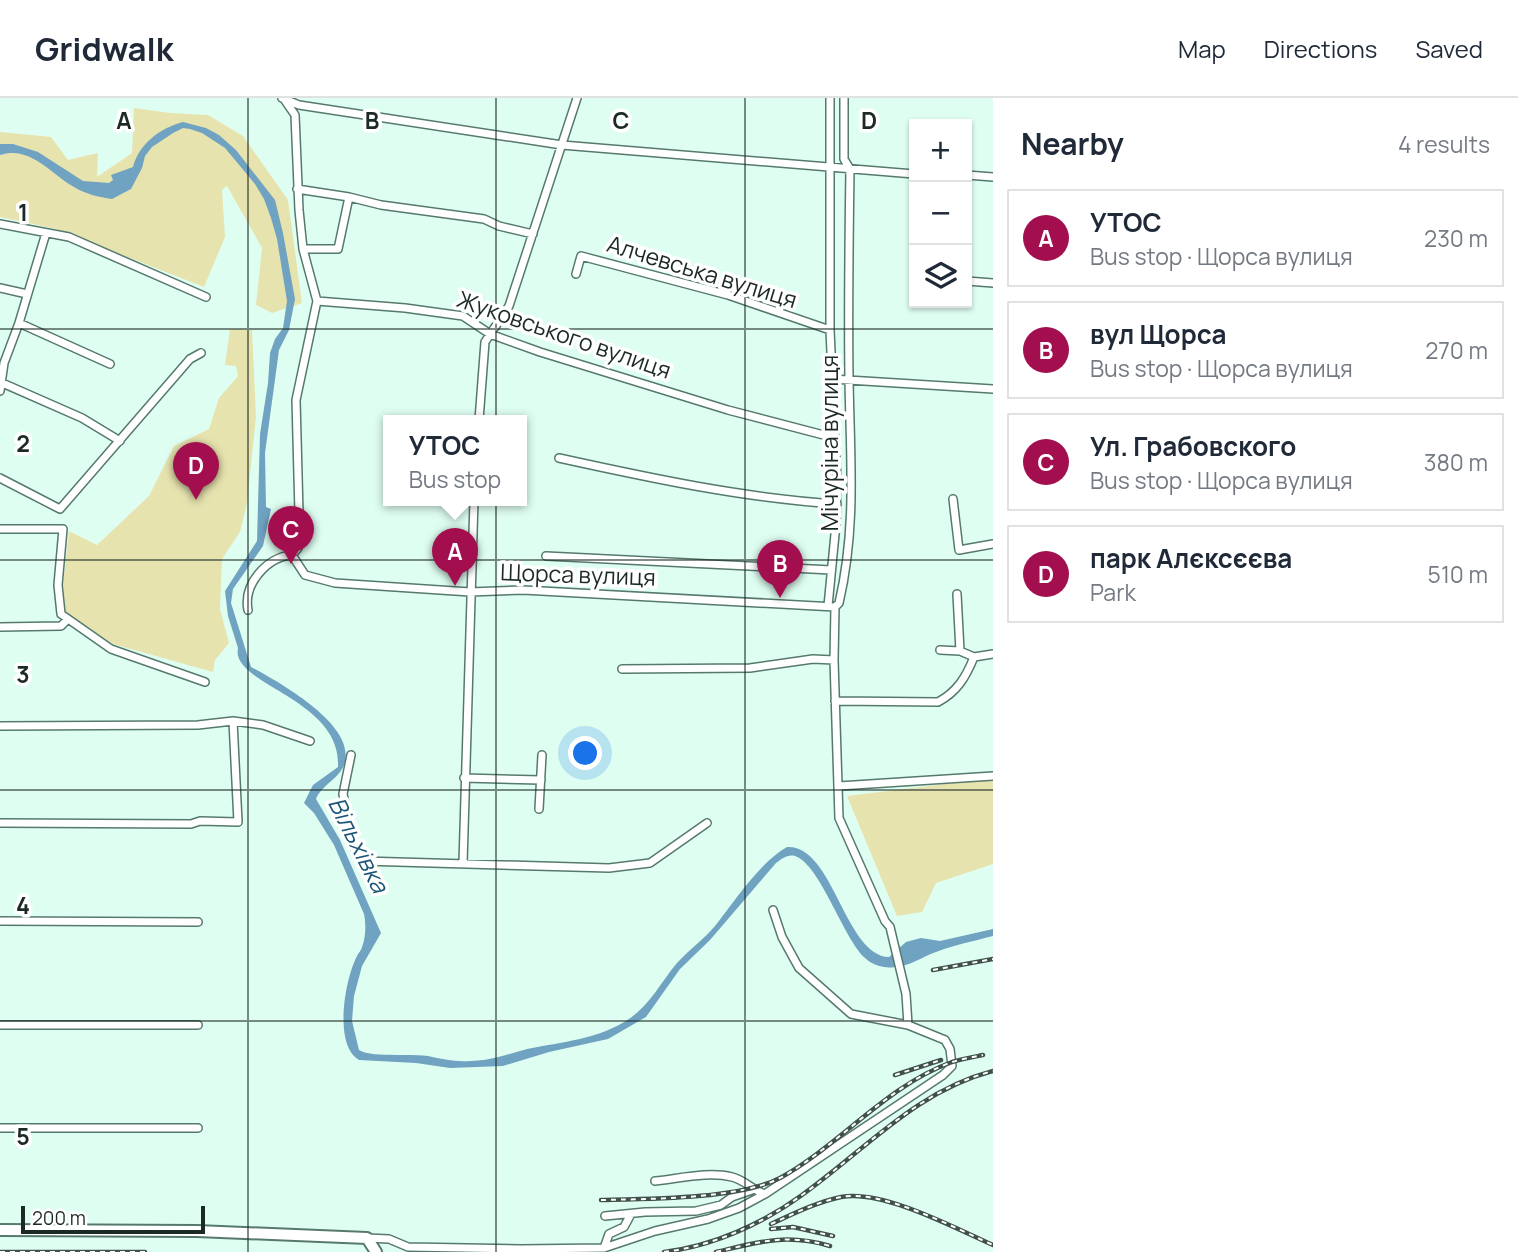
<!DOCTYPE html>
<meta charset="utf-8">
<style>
body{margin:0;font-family:Manrope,sans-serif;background:#f6f6f7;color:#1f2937}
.controls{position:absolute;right:21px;top:21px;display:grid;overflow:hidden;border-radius:0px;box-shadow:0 2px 5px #0004}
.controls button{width:63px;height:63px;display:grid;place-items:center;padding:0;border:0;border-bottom:2px solid #e0e1e3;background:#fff;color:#1f2937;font:35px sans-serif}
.scale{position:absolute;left:21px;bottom:18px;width:184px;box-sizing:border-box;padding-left:7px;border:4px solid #1c2a25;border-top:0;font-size:19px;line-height:24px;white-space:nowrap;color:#1c2a25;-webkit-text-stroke:5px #fff;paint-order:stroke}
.you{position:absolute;left:586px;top:656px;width:24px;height:24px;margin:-18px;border:5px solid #fff;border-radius:50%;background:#1a73e8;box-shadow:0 0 0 10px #1a73e833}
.badge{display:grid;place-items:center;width:46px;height:46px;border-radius:50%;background:#a30e4e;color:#fff;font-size:23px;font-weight:700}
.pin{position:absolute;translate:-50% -58px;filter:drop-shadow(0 2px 4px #0008)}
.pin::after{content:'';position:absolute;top:37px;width:24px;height:21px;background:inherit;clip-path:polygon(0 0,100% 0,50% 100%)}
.popup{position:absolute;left:383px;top:317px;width:144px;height:91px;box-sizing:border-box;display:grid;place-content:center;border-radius:0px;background:#fff;filter:drop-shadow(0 2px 5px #0005);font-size:23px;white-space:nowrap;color:#747a83}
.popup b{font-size:26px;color:#1f2937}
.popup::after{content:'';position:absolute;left:50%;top:100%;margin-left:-14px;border:14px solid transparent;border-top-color:#fff}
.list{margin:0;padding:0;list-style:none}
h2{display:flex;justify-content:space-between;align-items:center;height:91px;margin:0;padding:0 28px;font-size:30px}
h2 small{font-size:23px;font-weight:400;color:#747a83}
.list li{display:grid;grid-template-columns:46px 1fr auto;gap:21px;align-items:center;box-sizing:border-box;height:98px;margin:0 14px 14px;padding:0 14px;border:2px solid #e0e1e3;border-radius:0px}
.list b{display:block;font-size:26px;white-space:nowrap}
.list p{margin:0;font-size:23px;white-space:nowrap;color:#747a83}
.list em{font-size:23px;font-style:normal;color:#747a83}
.icon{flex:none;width:38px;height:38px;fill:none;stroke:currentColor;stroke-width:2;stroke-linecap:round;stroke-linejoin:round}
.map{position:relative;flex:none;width:993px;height:1154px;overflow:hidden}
header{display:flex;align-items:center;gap:42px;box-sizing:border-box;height:98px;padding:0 35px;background:#fff;border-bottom:2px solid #e0e1e3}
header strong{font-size:33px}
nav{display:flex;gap:38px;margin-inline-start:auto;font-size:24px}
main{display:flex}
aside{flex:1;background:#fff}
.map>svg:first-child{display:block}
.green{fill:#e7e3af}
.water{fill:#70a2c1}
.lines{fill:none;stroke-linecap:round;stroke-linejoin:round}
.street-casing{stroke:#56796d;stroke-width:10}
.primary-casing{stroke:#56796d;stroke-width:14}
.street{stroke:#fff;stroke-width:7}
.primary{stroke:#fff;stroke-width:10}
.rail-casing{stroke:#40514b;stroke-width:4.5}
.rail{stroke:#fff;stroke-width:2;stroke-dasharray:5;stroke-linecap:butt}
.grid{fill:none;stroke:#1c2a25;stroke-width:2;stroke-opacity:0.55}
.labels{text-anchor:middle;stroke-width:7;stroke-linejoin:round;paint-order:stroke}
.street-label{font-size:23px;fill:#1c2a25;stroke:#fff}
.water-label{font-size:24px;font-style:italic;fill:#1b5676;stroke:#fff}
.grid-label{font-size:23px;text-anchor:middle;font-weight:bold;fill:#1c2a25;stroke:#fff;stroke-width:7;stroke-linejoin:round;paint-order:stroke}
</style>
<header>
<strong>Gridwalk</strong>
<nav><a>Map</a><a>Directions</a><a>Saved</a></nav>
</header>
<main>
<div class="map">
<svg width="993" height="1154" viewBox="0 0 993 1154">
<rect width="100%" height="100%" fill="#dffef2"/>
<path class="green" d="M 134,10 L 170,15 L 208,17 L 243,38 L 288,102 L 302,205 L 272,215 L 256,207 L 262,150 L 227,88 L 222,92 L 225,139 L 204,189 L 56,131 L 0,119 L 0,34 L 51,39 L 68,62 L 98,55 L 97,79 L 132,55 Z
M 230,231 L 252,232 L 256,319 L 247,405 L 240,434 L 222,461 L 220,511 L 229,545 L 215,562 L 213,574 L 113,546 L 65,514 L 63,487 L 69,433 L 97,447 L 149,398 L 174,348 L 209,331 L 219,300 L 238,278 L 236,268 L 225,267 Z
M 993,680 L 993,766 L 936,785 L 922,814 L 897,818 L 847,698 Z"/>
<path class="water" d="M 183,24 L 206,30 L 219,37 L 236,52 L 275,102 L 283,135 L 295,201 L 289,232 L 279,252 L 265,355 L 266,409 L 271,411 L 263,448 L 233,491 L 231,505 L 251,569 C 279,584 354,626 345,663 C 342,680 322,686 316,701 L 340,742 L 381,835 L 362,868 L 354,898 L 352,923 L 359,952 C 371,960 410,955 428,958 C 442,961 455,964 470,963 C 490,963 508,956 527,951 C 562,944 599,941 629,921 C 650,907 661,884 677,865 C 689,852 704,841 715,828 C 735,803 759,765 787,749 C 833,746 845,858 889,859 L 906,844 L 921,840 L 940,843 L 993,831 L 993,838 C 974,843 954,847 936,854 C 922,859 910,868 895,869 C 885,871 872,867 865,860 C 843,840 820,766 795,758 C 787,756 782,761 776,765 L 710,842 L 680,871 L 646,919 L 608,941 L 549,954 L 503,968 L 450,970 L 416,965 L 359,962 C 333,947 345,881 357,858 C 358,856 362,851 362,849 C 366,839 366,826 364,816 L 334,747 L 314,715 L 304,705 L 313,687 L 338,669 C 342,600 230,587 238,550 L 228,518 L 225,493 L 257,443 L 260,336 L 268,285 L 270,255 L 275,241 L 283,230 L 287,203 L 277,141 L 271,120 L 264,101 L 255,86 L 225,50 L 202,35 L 190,31 L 183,30 L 173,35 L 152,49 L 145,58 L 142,70 L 131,91 L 112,101 C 99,99 85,96 74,89 C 51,76 30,47 0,57 L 0,46 L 13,46 L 38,54 L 83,83 L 109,85 L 113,82 L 111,77 L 133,69 C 139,46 160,30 183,24 Z"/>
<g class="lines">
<defs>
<path id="street" d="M 282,0 L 299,7 L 562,47 L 914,76
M 284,1 L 295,17 L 299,112 L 303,151 L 317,203 L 296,302 L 299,415 L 298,450 L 292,457
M 967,77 L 993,79
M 297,91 L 349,99 L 381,107 L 484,121 L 499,128 L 533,136
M 0,126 L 69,139 L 206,199
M 303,151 L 338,151 L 349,99
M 576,176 L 581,158 L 728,197 L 830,232
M 967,183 L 993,185
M 0,190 L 27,196
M 317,203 L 405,210 L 463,218 L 490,236 L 540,254 L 728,312 L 835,340
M 19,225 L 110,266
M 832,281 L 993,291
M 0,284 L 82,320 L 120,343
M 0,293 L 4,265 L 19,225 L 46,135
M 479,322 L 485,244 L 509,208 L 577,0
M 559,360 C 650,380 743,400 837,406
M 0,380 L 60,411 L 190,261 L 201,255
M 953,401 L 959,452 L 993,446
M 0,431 L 63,431 L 58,487 L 61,516 L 111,551 L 205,584
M 546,458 L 831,472
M 957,496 L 960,553
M 828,508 L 836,426 L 837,384 L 830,232 L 830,0
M 248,512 C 243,486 267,459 292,457 L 305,477 L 335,485 L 470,494 L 523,492 L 835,509
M 0,529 L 61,528 L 67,522
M 940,552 L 960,553 L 974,559
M 622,571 L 750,570 L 813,561 L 834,562
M 835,603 L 938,604 C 957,594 966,579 974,559 L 993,556
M 233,623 L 263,627 L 310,643
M 0,628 L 198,627 L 233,623 L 238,724 L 200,723 L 191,726 L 0,725
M 351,657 L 343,696 L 354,749 L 363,763 L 609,770 L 650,765 L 707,725
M 464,680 L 541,682
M 839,688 L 993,678
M 539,711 L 542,657
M 463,765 L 474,402
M 773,812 L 782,839 L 799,870 L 851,916 L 908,927
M 0,823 L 198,824
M 0,927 L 198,927
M 0,1030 L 198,1030
M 655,1083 C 678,1081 708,1073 732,1079 C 745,1082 752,1092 765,1096 L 943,977 L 952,968 L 950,951 L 945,942 L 908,927 L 906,896 L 890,829 L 885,823 L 839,720 L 834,562 L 835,509 L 839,505 C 857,428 850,358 849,280 C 848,210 849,141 850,71 L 844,61 L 844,0
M 605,1118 L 645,1114 L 696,1113 L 721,1107 L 732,1099 L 752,1092
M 367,1140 L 389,1141 L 408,1149 L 521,1151 L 604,1150 L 655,1133 L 708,1121 L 739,1110 L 765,1096
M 604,1150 L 609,1136 L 624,1129 L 631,1116"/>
<path id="primary" d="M 0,1132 L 197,1133 L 367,1140 L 376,1154"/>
</defs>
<use href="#street" class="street-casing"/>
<use href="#primary" class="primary-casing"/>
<use href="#street" class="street"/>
<use href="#primary" class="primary"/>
<defs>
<path id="rail" d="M 933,872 L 993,861
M 895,977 L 941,962
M 601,1102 C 648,1101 740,1101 780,1080 C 840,1047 886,988 952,964 C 962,961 973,959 983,957
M 771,1126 C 793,1116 817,1104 841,1099 C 882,1091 955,1130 993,1147
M 771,1131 L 793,1129 L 833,1138
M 0,1154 L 145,1154
M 664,1154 C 713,1148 762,1126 802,1097 C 865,1052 916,993 993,973
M 716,1154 C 759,1144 786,1135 830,1148"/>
</defs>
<use href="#rail" class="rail-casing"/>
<use href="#rail" class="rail"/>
</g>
<path class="grid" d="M 248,0 L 248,1154M 496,0 L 496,1154M 745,0 L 745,1154M 0,231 L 993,231M 0,462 L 993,462M 0,692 L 993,692M 0,923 L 993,923"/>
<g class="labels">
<g class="street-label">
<text transform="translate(702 174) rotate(17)" y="8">Алчевська вулиця</text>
<text transform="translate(564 237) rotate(19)" y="8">Жуковського вулиця</text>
<text transform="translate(830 345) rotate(-90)" y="8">Мічуріна вулиця</text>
<text transform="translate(578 477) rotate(2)" y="8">Щорса вулиця</text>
</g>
<g class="water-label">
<text transform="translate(358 747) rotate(63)" y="8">Вільхівка</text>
</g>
</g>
<g class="grid-label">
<text x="124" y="31">A</text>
<text x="372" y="31">B</text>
<text x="621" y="31">C</text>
<text x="869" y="31">D</text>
<text x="23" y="123">1</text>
<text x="23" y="354">2</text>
<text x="23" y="585">3</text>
<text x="23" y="816">4</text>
<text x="23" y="1047">5</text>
</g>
</svg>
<div class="controls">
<button>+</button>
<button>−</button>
<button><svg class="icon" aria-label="layers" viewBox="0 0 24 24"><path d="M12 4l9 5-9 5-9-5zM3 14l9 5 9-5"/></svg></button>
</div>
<div class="scale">200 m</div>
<div class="you"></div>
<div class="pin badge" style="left:455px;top:488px">A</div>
<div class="popup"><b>УТОС</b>Bus stop</div>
<div class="pin badge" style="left:780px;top:500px">B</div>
<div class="pin badge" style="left:291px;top:466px">C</div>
<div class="pin badge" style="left:196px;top:402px">D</div>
</div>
<aside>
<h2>Nearby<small>4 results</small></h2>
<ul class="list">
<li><span class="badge">A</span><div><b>УТОС</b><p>Bus stop · Щорса вулиця</p></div><em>230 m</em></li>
<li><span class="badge">B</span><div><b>вул Щорса</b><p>Bus stop · Щорса вулиця</p></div><em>270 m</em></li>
<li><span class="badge">C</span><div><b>Ул. Грабовского</b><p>Bus stop · Щорса вулиця</p></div><em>380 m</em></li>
<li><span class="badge">D</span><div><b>парк Алєксєєва</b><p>Park</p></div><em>510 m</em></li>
</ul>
</aside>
</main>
